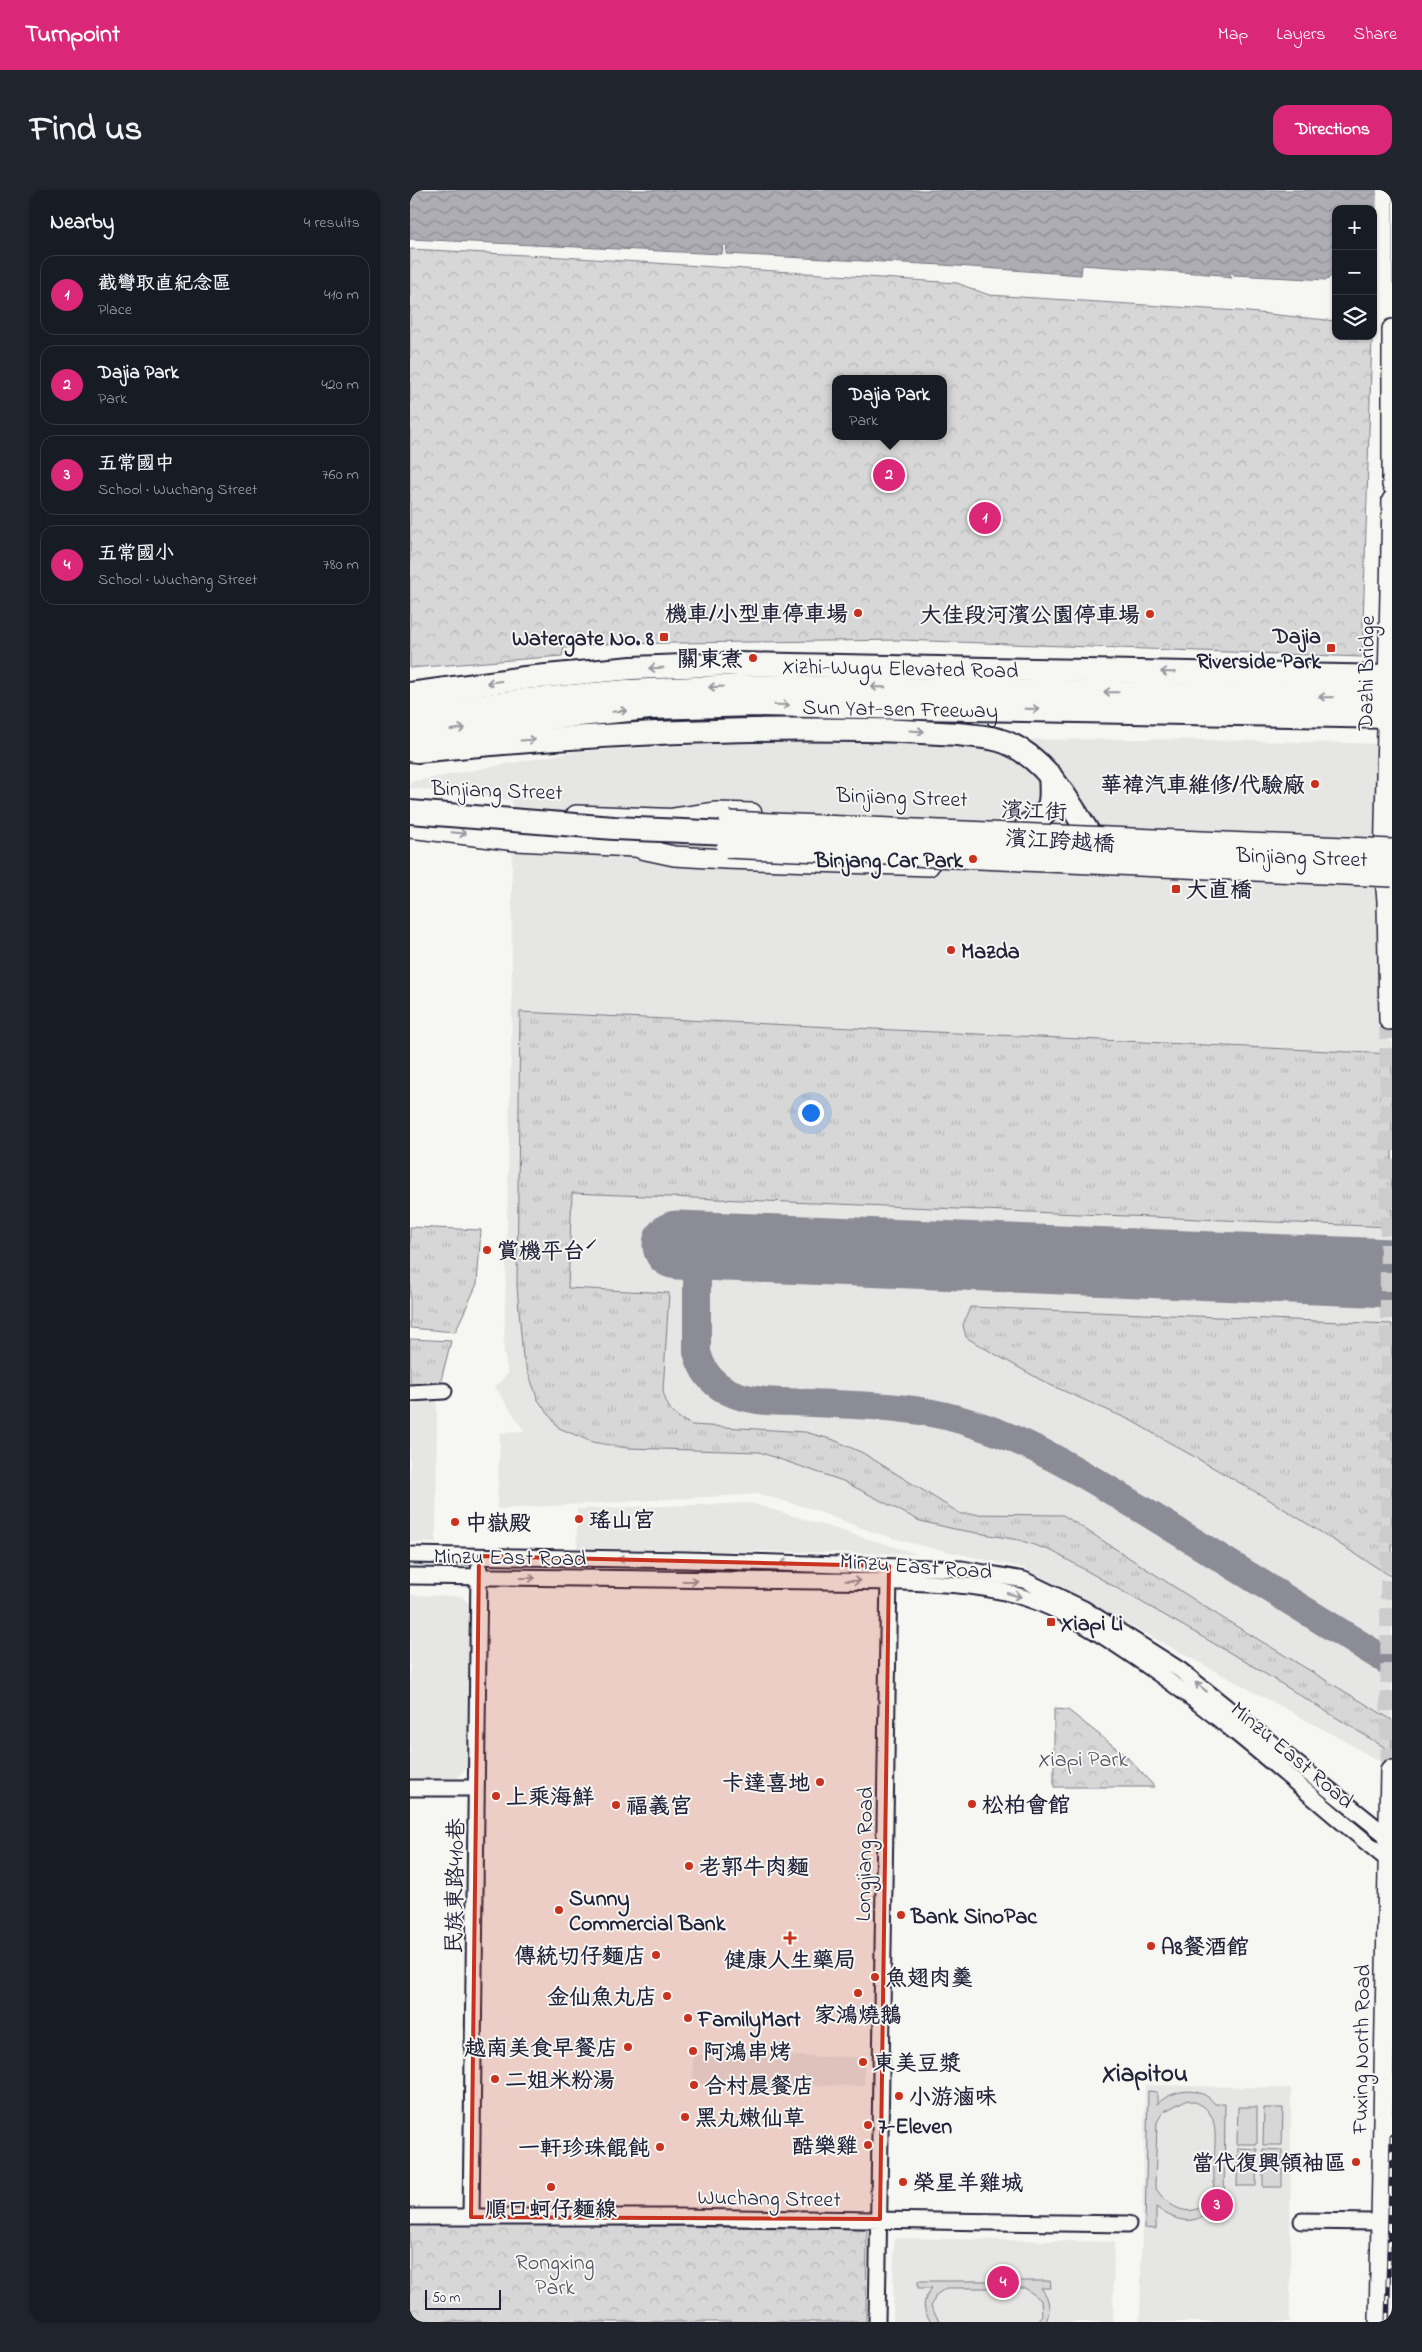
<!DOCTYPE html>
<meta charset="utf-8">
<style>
body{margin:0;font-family:"Indie Flower","LXGW WenKai TC",sans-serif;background:#20242c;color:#f1f3f6}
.controls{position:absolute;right:15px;top:15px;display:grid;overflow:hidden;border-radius:10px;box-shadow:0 1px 4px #0004}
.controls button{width:45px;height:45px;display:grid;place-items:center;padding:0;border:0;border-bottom:1px solid #363941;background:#171b24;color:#f1f3f6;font:25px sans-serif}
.scale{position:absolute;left:15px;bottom:12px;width:76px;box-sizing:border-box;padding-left:5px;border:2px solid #22223b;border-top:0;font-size:14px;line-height:18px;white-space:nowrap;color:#22223b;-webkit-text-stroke:4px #f6f6f2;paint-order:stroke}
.you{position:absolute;left:400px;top:922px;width:18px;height:18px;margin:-12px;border:4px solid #fff;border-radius:50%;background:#1a73e8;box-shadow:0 0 0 8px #1a73e833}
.badge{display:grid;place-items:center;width:32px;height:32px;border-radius:50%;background:#db2777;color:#fff;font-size:16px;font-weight:700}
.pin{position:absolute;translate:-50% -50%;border:2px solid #fff;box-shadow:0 1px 5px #0006}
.popup{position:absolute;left:422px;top:185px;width:115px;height:65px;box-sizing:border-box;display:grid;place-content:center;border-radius:10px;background:#171b24;filter:drop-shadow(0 1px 4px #0005);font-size:16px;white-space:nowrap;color:#9ea1a6}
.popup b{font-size:19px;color:#f1f3f6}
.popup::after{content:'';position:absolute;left:50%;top:100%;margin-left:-10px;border:10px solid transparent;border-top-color:#171b24}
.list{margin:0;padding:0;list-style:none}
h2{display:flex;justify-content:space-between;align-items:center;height:65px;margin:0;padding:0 20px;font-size:21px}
h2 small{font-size:16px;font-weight:400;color:#9ea1a6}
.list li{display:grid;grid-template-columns:32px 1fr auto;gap:15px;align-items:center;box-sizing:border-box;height:80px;margin:0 10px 10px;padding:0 10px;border:1px solid #363941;border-radius:15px}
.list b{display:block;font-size:19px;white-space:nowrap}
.list p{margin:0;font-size:16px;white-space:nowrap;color:#9ea1a6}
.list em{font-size:16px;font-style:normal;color:#9ea1a6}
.icon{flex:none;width:28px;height:28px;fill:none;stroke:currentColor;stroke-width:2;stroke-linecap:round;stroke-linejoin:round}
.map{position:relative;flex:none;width:982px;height:2132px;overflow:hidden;border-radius:15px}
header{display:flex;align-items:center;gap:30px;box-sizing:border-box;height:70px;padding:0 25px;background:#db2777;color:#fff}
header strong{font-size:24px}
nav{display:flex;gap:28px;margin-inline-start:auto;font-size:18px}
.intro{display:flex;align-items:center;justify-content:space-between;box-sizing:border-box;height:120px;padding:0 30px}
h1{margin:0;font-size:35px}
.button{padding:12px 22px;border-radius:15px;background:#db2777;color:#fff;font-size:18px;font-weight:700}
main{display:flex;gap:30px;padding:0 30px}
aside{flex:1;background:#171b24;border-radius:15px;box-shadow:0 1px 4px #0004}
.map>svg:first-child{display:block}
.built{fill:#e6e6e4}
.grass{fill:url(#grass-tufts);stroke:#7c7c89}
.forest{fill:url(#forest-crowns);stroke:#7c7c89;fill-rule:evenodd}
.pitch{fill:#d7d7d7;stroke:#7c7c89;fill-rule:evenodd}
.water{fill:url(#water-waves);stroke:#757583}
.pier{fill:#f6f6f2}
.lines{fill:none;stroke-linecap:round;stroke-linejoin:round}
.taxiway{stroke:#8c8c96;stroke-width:28}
.runway{stroke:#8c8c96;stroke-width:69}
.major-tunnel{stroke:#cccccd;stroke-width:19;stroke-dasharray:19 9;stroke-linecap:butt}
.minor-casing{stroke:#22223b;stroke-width:19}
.major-casing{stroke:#22223b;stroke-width:22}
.highway-casing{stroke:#22223b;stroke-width:26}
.minor{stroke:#f6f6f2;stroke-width:15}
.major{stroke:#f6f6f2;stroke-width:19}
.highway{stroke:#f6f6f2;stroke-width:22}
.rail-casing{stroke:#22223b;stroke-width:5}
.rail{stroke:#f6f6f2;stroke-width:3;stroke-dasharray:9;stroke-linecap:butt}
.major-bridge-casing{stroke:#22223b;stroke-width:22;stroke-linecap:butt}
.highway-bridge-casing{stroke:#22223b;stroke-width:26;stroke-linecap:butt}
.major-bridge{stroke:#f6f6f2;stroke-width:19}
.highway-bridge{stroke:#f6f6f2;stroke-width:22}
.oneway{stroke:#9797a0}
.marked{fill:#c8321e;fill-opacity:0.2;stroke:#c8321e;stroke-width:4;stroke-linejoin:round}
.poi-dot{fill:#c8321e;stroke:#f6f6f2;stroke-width:2}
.labels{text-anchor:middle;stroke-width:4;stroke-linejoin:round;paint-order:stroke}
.poi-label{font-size:22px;font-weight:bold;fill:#22223b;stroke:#f6f6f2;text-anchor:start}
.street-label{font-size:22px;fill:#22223b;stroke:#f6f6f2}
.park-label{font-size:22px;fill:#4f4f62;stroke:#f6f6f2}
.quarter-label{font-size:25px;font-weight:bold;fill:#22223b;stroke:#f6f6f2}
</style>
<header>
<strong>Turnpoint</strong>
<nav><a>Map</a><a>Layers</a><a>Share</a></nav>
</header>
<div class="intro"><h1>Find us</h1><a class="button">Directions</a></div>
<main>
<aside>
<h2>Nearby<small>4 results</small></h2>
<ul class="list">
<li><span class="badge">1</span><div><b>截彎取直紀念區</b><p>Place</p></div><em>410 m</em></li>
<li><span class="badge">2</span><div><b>Dajia Park</b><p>Park</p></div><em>420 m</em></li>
<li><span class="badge">3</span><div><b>五常國中</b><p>School · Wuchang Street</p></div><em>760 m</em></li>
<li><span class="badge">4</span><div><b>五常國小</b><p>School · Wuchang Street</p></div><em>780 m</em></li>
</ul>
</aside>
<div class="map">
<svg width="982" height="2132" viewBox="0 0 982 2132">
<defs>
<pattern id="grass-tufts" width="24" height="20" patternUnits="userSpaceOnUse" patternTransform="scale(1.25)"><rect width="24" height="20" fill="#d7d7d7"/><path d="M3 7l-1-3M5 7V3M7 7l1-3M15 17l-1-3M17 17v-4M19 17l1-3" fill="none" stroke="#b8b8b9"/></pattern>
<pattern id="forest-crowns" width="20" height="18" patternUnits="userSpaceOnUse" patternTransform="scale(1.25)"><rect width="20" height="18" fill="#d7d7d7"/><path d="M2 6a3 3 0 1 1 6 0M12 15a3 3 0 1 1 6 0" fill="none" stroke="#b8b8b9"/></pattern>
<pattern id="water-waves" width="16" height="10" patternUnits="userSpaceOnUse" patternTransform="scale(1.25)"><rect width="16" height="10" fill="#adadb3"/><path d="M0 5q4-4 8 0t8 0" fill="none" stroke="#8c8c93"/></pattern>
</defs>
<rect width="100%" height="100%" fill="#f6f6f2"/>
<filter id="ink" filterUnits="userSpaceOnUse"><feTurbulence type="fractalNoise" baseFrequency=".02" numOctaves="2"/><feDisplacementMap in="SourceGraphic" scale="10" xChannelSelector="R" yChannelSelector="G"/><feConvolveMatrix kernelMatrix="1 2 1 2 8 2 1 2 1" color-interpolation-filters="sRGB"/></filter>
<g filter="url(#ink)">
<path class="built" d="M 743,549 L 982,554 L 982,1579 L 935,1551 L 614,1378 L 512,1356 L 462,1342 L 399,1318 L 349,1304 L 87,1319 L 90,1243 L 115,1242 L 85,1197 L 98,1183 L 94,1163 L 102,816 L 102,610 L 0,598 L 0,592 L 162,562 L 356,551 Z
M 27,1208 L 26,1353 L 0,1352 L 0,1209 Z
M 341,1313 L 508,1364 L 167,1358 L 167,1319 Z
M 0,1405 L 52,1406 L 61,1416 L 58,1576 L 47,1588 L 0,1588 Z
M 283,1865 L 454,1867 L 454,1896 L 283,1894 Z
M 735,1895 L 881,1898 L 880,2132 L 730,2132 Z
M 484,2048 L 704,2052 L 703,2132 L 483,2132 Z"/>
<path class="grass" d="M 110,822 L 982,864 L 982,1037 L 162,1003 L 158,1098 L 259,1103 L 253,1201 C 258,1221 264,1226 282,1235 L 395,1242 L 424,1250 L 453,1263 L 551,1324 L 653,1325 L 811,1427 L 982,1530 L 982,1562 L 831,1469 L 642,1361 L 609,1350 L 544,1339 L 510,1331 L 433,1291 L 349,1262 L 217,1258 L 182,1252 L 149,1238 L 128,1210 L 113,1168 L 107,1096 Z
M 0,1037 L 71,1040 L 67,1094 L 45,1142 L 0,1138 Z
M 560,1117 L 982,1134 L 982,1387 L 858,1309 L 720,1230 L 638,1194 L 567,1154 L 556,1147 L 553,1135 Z
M 0,1149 L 41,1151 L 28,1202 L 0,1203 Z"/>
<path class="forest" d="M 0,59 L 153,67 L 547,93 L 579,105 L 829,121 L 926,131 L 926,146 L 962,146 L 952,467 L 492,450 L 192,454 L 154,458 L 152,466 L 0,478 ZM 425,189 L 533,189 L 533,246 L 425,246 Z
M 644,1519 L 658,1520 L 715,1565 L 745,1597 L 644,1597 Z
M 63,2034 L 457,2039 L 456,2132 L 0,2132 L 0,2035 Z"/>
<path class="pitch" d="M 738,1901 L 747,1902 L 747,1914 C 763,1899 791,1895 805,1914 L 815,1914 L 814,2018 L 807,2019 L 807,2013 C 789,2037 768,2034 746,2017 L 746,2039 L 735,2038 ZM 776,1910 C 812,1915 805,1947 804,1974 C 803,1983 806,1998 801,2005 C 786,2033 758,2019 745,1997 L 747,1932 L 753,1922 Z
M 828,1917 L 847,1917 L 847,1954 L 827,1954 Z
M 854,1918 L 873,1918 L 872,1955 L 853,1955 Z
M 828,1958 L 847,1959 L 846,1996 L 827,1996 Z
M 853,1959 L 872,1960 L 872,1997 L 853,1997 Z
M 508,2091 L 640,2091 L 641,2098 L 631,2098 C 640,2109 641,2119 636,2132 L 626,2132 L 632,2125 L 631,2110 L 615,2098 L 536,2098 L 526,2105 L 521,2117 L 530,2132 L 521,2132 C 512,2120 512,2110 522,2098 L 508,2098 Z"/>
<path class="water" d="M 0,0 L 982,0 L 982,94 L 963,93 L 963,19 L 926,19 L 926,87 L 921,86 L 917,90 L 824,85 L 822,82 L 820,84 L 822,88 L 812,87 L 812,85 L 672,75 L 671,85 L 533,75 L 316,64 L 317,55 L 313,55 L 312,64 L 0,49 Z"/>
<path class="pier" d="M 967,0 L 982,0 L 982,96 L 965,95 Z"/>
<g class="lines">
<path class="taxiway" d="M 287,1056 L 287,1162 C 292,1180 300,1192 317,1201 C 342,1214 375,1211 402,1213 C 452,1215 503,1216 551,1230 C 626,1251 691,1295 757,1335 C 832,1381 907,1427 982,1474"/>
<path class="runway" d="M 267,1055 L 982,1083"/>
<path class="major-tunnel" d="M 979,830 L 980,1580"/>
<defs>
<path id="minor" d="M 0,1203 L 34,1201
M 0,1365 L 277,1370 L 552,1379 L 614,1390 L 674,1419 L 770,1480 L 982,1650
M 0,1386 L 493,1392 C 538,1394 584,1395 627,1412 C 668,1428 706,1454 742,1479 C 825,1537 899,1606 978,1670 L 982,1670
M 0,1598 L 66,1598
M 0,2027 L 270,2027 L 718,2034
M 61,2027 L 69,1379
M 892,2031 L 962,2032 L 982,2026
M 467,2132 L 479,1383"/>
<path id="major" d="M 982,139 L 982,295
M 166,625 L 276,629
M 264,628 L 306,622 L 342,623
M 0,638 L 106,651 L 243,658
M 231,659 L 264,666 L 315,669 L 519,676
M 979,830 L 977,711 L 974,678 L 982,310
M 969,2132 L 980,1580"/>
<g id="highway">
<path id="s1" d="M 0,504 L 115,488 L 222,478 L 327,474 L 982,487"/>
<path d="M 0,525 L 116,510 L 217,501 L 329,496 L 982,508"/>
<path id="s2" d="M 0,546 L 129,529 L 240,518 L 347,515 L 982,527"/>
<path d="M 0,560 L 7,561 C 155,546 303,537 452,540 C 484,540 515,542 547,544 C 563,546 580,546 595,552 C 635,568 656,607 678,642"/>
<path d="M 617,635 C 643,624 642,611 640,585"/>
</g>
</defs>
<use href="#minor" class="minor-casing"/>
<use href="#major" class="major-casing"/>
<use href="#highway" class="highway-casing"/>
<use href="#minor" class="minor"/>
<use href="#major" class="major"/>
<use href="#highway" class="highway"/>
<defs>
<path id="rail" d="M 977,2132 L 982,1946"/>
</defs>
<use href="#rail" class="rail-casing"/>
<use href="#rail" class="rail"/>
<defs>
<path id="major-bridge" d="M 319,631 L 982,659
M 316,658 L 982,687"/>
<path id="highway-bridge" d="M 0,622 L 204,638 L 982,672"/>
</defs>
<use href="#major-bridge" class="major-bridge-casing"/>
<use href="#highway-bridge" class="highway-bridge-casing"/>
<use href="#major-bridge" class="major-bridge"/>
<use href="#highway-bridge" class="highway-bridge"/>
</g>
<defs><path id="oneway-shaft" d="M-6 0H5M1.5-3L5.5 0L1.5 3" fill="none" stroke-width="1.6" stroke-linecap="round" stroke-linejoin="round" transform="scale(1.25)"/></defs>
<g class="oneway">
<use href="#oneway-shaft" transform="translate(246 478) rotate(178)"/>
<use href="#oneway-shaft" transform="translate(758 482) rotate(-179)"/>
<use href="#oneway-shaft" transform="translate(84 492) rotate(172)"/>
<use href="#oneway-shaft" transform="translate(306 497) rotate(177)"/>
<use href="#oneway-shaft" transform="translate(468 497) rotate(-179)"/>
<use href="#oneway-shaft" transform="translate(701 502) rotate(-179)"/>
<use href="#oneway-shaft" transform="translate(916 507) rotate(-179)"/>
<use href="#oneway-shaft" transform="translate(372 515) rotate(1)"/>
<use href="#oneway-shaft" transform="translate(622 519) rotate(1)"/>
<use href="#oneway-shaft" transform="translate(210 521) rotate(-6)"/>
<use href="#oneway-shaft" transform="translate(48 539) rotate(-8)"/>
<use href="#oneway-shaft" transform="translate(507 541) rotate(4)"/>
<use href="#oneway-shaft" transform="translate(118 550) rotate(-4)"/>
<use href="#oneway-shaft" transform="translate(49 643) rotate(6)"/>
<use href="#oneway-shaft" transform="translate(215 1369) rotate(-179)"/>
<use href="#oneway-shaft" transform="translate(378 1373) rotate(-178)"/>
<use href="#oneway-shaft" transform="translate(118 1388)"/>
<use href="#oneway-shaft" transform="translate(280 1391)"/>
<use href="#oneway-shaft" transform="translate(443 1391) rotate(1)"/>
<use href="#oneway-shaft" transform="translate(604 1405) rotate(16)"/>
<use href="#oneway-shaft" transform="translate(791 1497) rotate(-142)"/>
</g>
</g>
<path class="marked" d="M 69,1366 L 479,1376 L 470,2029 L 61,2027 Z"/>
<g class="poi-dot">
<circle cx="448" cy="423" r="5"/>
<circle cx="740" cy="424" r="5"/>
<rect x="249" y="442" width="10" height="10" rx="2.5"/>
<rect x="916" y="453" width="10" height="10" rx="2.5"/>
<circle cx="343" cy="468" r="5"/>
<circle cx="905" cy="594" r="5"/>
<circle cx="563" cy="669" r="5"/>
<rect x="761" y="694" width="10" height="10" rx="2.5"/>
<circle cx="541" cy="760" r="5"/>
<circle cx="77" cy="1060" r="5"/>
<circle cx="169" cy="1329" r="5"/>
<circle cx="45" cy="1332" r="5"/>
<rect x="636" y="1427" width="10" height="10" rx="2.5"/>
<circle cx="410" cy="1592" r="5"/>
<circle cx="86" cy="1606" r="5"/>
<circle cx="562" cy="1614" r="5"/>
<circle cx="206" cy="1615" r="5"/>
<circle cx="279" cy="1676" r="5"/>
<circle cx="149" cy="1720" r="5"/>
<circle cx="491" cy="1725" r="5"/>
<path d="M377.5 1740.5h5v5h5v5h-5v5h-5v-5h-5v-5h5z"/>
<circle cx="741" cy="1756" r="5"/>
<circle cx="246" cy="1765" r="5"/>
<circle cx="465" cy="1787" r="5"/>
<circle cx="448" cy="1803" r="5"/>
<circle cx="257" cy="1806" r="5"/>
<circle cx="278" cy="1828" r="5"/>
<circle cx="218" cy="1857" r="5"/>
<circle cx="283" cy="1861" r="5"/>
<circle cx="453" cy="1872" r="5"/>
<circle cx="85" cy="1889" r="5"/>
<circle cx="284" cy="1895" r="5"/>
<circle cx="489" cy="1906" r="5"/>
<circle cx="275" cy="1927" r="5"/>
<circle cx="458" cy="1935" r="5"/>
<circle cx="458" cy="1955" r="5"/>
<circle cx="250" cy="1957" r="5"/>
<circle cx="946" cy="1972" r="5"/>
<circle cx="493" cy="1992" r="5"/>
<circle cx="141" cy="1997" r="5"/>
</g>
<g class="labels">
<g class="poi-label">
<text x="438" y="431" text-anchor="end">機車/小型車停車場</text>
<text x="730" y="432" text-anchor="end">大佳段河濱公園停車場</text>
<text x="911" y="453" text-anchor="end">Dajia<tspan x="911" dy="25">Riverside Park</tspan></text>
<text x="244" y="455" text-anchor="end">Watergate No. 8</text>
<text x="333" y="476" text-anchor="end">關東煮</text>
<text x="895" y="602" text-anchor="end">華褘汽車維修/代驗廠</text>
<text x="553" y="677" text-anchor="end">Binjang Car Park</text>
<text x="776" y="707">大直橋</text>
<text x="551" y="768">Mazda</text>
<text x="87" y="1068">賞機平台ˊ</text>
<text x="179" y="1337">瑤山宮</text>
<text x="55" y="1340">中嶽殿</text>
<text x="651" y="1440">Xiapi Li</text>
<text x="400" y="1600" text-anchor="end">卡達喜地</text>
<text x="96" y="1614">上乘海鮮</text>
<text x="572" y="1622">松柏會館</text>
<text x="216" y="1623">福義宮</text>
<text x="289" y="1684">老郭牛肉麵</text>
<text x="159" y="1715">Sunny<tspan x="159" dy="25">Commercial Bank</tspan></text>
<text x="501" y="1733">Bank SinoPac</text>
<text x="751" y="1764">A8餐酒館</text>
<text x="236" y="1773" text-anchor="end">傳統切仔麵店</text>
<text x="380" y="1777" text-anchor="middle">健康人生藥局</text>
<text x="475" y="1795">魚翅肉羹</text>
<text x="247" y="1814" text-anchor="end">金仙魚丸店</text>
<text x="448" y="1832" text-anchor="middle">家鴻燒鵝</text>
<text x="288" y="1836">FamilyMart</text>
<text x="208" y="1865" text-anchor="end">越南美食早餐店</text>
<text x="293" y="1869">阿鴻串烤</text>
<text x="463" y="1880">東美豆漿</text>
<text x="95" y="1897">二姐米粉湯</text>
<text x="294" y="1903">合村晨餐店</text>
<text x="499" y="1914">小游滷味</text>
<text x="285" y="1935">黑丸嫩仙草</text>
<text x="468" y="1943">7-Eleven</text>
<text x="448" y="1963" text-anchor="end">酷樂雞</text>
<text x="240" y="1965" text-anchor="end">一軒珍珠餛飩</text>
<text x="936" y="1980" text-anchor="end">當代復興領袖區</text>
<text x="503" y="2000">榮星羊雞城</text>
<text x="141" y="2026" text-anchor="middle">順口蚵仔麵線</text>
</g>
<g class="street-label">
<text dy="8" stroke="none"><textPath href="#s1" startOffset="492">Xizhi-Wugu Elevated Road</textPath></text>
<text transform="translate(955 483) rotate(-89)" y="8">Dazhi Bridge</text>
<text dy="8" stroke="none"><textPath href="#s2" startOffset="492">Sun Yat-sen Freeway</textPath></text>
<text transform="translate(87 599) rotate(2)" y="8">Binjiang Street</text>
<text transform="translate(492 606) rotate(2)" y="8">Binjiang Street</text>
<text transform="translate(624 620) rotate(2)" y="8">濱江街</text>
<text transform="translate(650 650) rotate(3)" y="8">濱江跨越橋</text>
<text transform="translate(892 666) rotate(2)" y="8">Binjiang Street</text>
<text transform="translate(100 1366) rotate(1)" y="8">Minzu East Road</text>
<text transform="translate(506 1375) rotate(4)" y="8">Minzu East Road</text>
<text transform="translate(883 1564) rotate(40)" y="8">Minzu East Road</text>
<text transform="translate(453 1664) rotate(-89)" y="8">Longjiang Road</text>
<text transform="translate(44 1696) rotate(-89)" y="8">民族東路410巷</text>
<text transform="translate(950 1859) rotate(-89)" y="8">Fuxing North Road</text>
<text transform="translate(359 2007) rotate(1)" y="8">Wuchang Street</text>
</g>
<g class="park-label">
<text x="673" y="1576">Xiapi Park</text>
<text x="145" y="2079">Rongxing<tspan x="145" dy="25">Park</tspan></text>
</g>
<g class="quarter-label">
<text x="735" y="1891">Xiapitou</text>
</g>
</g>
</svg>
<div class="controls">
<button>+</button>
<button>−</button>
<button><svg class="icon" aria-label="layers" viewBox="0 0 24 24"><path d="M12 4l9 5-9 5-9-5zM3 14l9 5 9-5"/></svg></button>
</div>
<div class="scale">50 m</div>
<div class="you"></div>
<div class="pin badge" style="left:575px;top:328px">1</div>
<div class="pin badge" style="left:479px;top:285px">2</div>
<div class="popup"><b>Dajia Park</b>Park</div>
<div class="pin badge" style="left:807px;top:2015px">3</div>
<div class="pin badge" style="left:593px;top:2092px">4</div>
</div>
</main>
